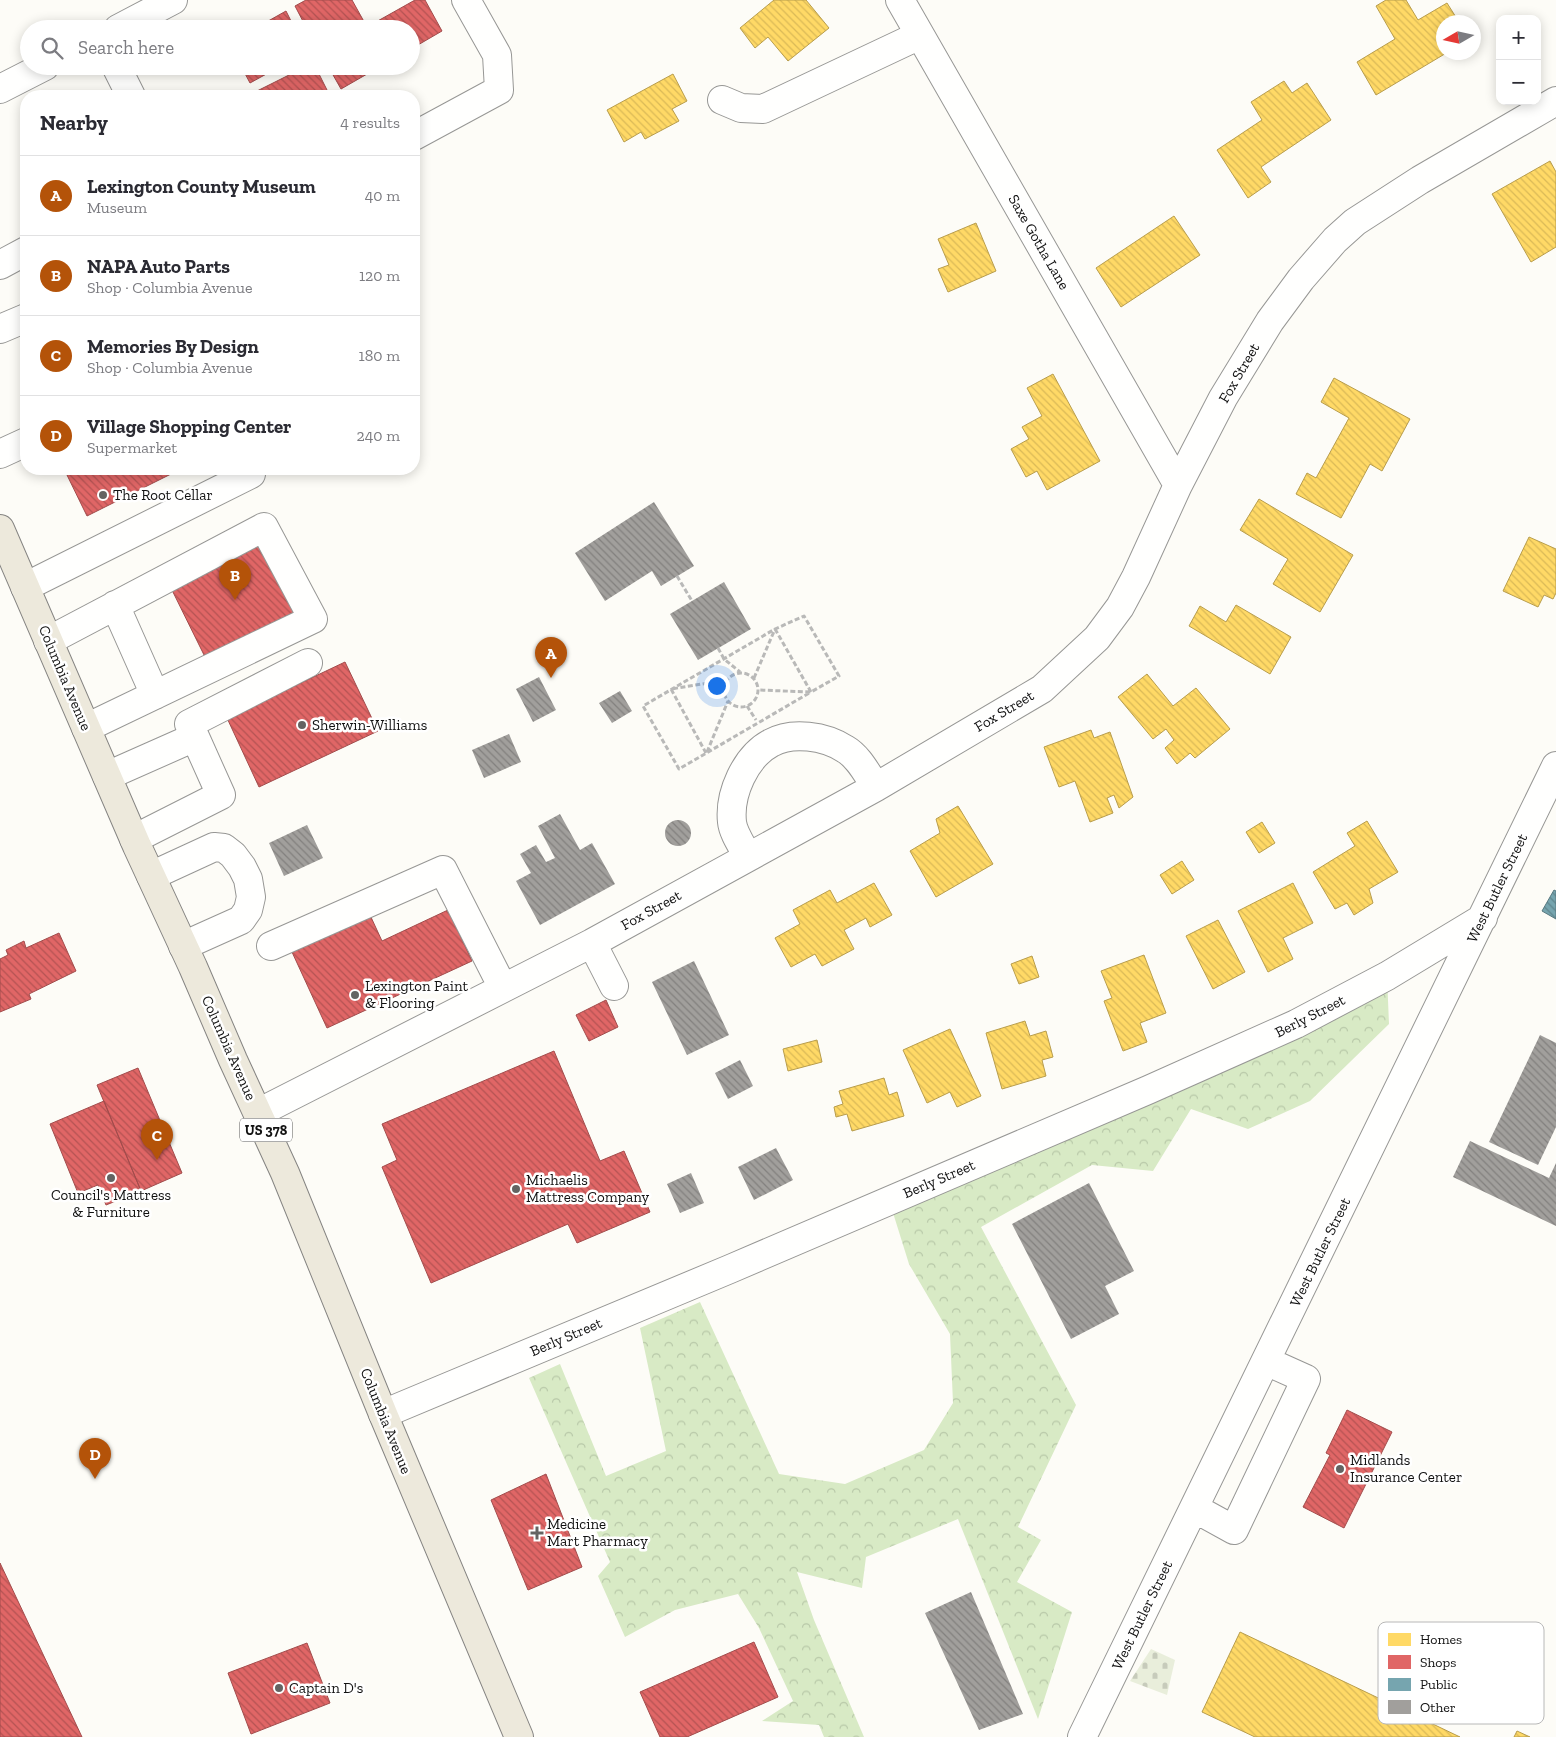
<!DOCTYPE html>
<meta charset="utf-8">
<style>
body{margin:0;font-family:"Zilla Slab",serif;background:#f2f2f3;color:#2b2b33}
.controls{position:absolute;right:15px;top:15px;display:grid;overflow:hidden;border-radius:10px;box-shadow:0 2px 12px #0003}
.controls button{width:45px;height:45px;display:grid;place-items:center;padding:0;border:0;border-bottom:1px solid #e1e1e2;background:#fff;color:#2b2b33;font:25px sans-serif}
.compass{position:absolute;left:1436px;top:15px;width:45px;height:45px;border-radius:50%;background:#fff;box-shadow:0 2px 12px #0003;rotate:261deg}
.you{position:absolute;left:716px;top:685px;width:18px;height:18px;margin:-12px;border:4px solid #fff;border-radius:50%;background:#1a73e8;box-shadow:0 0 0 8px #1a73e833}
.badge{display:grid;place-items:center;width:32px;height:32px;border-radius:50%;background:#b45309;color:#fff;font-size:16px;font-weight:700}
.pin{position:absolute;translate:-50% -41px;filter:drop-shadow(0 1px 2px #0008)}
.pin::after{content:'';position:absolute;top:26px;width:18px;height:15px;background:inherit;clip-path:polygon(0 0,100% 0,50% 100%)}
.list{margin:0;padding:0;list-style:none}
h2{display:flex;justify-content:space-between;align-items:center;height:65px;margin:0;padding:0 20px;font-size:21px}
h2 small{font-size:16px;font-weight:400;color:#7c7c81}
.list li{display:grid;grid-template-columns:32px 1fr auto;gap:15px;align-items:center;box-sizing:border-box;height:80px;padding:0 20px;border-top:1px solid #e1e1e2}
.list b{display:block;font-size:19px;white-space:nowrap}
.list p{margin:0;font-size:16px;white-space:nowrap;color:#7c7c81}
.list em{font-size:16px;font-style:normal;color:#7c7c81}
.icon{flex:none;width:28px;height:28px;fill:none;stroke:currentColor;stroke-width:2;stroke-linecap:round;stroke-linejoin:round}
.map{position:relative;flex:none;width:1556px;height:1737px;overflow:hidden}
.search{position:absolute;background:#fff;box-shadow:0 2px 12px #0003;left:20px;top:20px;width:400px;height:55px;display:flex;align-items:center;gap:12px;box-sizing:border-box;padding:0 18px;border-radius:28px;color:#7c7c81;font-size:19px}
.panel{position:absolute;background:#fff;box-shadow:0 2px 12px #0003;left:20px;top:90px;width:400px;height:385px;border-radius:20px}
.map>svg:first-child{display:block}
.forest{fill:url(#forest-crowns)}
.cemetery{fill:url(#cemetery-stones)}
.homes{fill:url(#homes-back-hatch);stroke:#b89d4c}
.shops{fill:url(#shops-back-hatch);stroke:#a24c4c}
.public{fill:url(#public-back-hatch);stroke:#587980}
.building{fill:url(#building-back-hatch)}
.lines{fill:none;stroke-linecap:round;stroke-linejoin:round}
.minor-casing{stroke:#979795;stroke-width:30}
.major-casing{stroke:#858482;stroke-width:30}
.path{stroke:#b9b9b8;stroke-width:3;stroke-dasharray:5 2.5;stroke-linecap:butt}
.minor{stroke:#fffffe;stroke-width:28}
.major{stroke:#ede9dc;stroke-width:28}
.poi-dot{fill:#646362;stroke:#fff;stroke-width:2}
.labels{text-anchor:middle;stroke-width:5;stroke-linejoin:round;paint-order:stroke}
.shield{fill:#fff;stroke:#585858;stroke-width:1}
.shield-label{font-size:14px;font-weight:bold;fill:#111}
.street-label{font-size:15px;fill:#111;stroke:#fff}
.poi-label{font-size:15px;fill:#111;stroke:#fff;text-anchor:start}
.key{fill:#fff;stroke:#b8b8b8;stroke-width:1}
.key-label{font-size:14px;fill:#111}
</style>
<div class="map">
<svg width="1556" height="1737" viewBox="0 0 1556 1737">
<defs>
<pattern id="forest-crowns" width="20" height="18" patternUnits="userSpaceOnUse" patternTransform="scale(1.25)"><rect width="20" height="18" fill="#d8eac5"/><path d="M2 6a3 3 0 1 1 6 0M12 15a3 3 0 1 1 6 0" fill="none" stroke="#b8c8a8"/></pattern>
<pattern id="cemetery-stones" width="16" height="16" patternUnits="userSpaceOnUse" patternTransform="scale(1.25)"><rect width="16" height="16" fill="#e9eedb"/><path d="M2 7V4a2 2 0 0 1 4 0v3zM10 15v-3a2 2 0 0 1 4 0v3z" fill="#c7cbbb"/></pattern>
<pattern id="homes-back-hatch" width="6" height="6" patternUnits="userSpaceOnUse" patternTransform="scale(1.25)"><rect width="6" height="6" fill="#ffd966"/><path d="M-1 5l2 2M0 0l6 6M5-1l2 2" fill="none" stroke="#dab957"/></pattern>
<pattern id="shops-back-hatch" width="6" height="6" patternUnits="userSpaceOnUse" patternTransform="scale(1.25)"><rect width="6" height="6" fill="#e06666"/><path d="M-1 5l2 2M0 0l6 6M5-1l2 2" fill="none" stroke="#b45353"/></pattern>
<pattern id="public-back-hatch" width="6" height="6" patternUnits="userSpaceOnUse" patternTransform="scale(1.25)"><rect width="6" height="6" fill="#76a5af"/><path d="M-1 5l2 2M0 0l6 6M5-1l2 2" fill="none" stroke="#5f858d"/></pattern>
<pattern id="building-back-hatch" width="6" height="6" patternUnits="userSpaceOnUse" patternTransform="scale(1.25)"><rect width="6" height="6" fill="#a19f9c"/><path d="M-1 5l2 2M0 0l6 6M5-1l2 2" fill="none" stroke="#82807e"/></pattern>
</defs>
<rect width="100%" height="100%" fill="#fdfcf7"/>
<path class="forest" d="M 1387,976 L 1389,1024 L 1310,1101 L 1248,1129 L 1191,1109 L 1153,1171 L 1092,1165 L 981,1227 L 1076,1405 L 1018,1527 L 1041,1540 L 1017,1582 L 1072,1612 L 1038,1719 L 958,1519 L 866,1557 L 862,1588 L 797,1572 L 814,1620 L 864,1737 L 824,1737 L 819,1725 L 762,1721 L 793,1701 L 759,1628 L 738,1594 L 675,1610 L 625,1637 L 598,1576 L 610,1562 L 529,1378 L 560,1364 L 606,1476 L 666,1451 L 640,1328 L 700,1302 L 779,1474 L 845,1484 L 924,1450 L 953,1403 L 950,1334 L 909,1264 L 889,1200 Z"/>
<path class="cemetery" d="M 1151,1649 L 1175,1660 L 1167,1695 L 1130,1681 Z"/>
<path class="homes" d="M 774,0 L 806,0 L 829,28 L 788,61 L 768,37 L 755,48 L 740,28 Z
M 1386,0 L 1406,0 L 1418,20 L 1447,3 L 1459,22 L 1444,22 L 1444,52 L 1448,52 L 1376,95 L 1357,62 L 1395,39 L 1376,6 Z
M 673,74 L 687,101 L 672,109 L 679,121 L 645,139 L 641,132 L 624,142 L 607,110 Z
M 1284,81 L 1292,93 L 1307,83 L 1331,120 L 1261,167 L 1271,182 L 1248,198 L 1217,150 L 1262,120 L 1251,102 Z
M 1550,161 L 1556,172 L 1556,247 L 1531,262 L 1492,194 Z
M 1174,216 L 1200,255 L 1121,307 L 1096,268 Z
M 976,223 L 996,271 L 948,292 L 938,269 L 949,265 L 938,239 Z
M 1053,374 L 1100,461 L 1047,490 L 1037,471 L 1026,477 L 1011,449 L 1029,439 L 1022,427 L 1042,416 L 1027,388 Z
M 1334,378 L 1410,419 L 1382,471 L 1370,464 L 1341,518 L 1296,494 L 1307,473 L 1316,478 L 1349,418 L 1321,402 Z
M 1259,499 L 1353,555 L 1320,612 L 1273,584 L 1288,559 L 1240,530 Z
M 1529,537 L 1556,549 L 1556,593 L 1553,599 L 1544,595 L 1538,607 L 1503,591 Z
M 1236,605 L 1291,637 L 1270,674 L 1189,626 L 1200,606 L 1226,622 Z
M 1147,674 L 1173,706 L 1196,688 L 1230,729 L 1195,758 L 1190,753 L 1177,764 L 1165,748 L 1174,740 L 1166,729 L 1153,739 L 1118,697 Z
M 1091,730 L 1094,738 L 1110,732 L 1133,797 L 1119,808 L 1114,795 L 1107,798 L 1113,813 L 1090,822 L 1075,781 L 1059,787 L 1044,747 Z
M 958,806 L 993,864 L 936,897 L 910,851 L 940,833 L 936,819 Z
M 1367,821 L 1398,872 L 1369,889 L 1373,903 L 1354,915 L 1347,903 L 1335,909 L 1313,872 L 1355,846 L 1347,833 Z
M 1262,822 L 1275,843 L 1259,853 L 1246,832 Z
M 1182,861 L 1194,880 L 1172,894 L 1160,875 Z
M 874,883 L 892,915 L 870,927 L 866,918 L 844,930 L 854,949 L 822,966 L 815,954 L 791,967 L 775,938 L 800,924 L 793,910 L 830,890 L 837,903 Z
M 1293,883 L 1313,923 L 1283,938 L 1293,959 L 1268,972 L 1238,911 Z
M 1218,920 L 1245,972 L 1213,989 L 1186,936 Z
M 1144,955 L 1166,1013 L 1140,1023 L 1147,1042 L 1123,1051 L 1104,1001 L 1112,998 L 1101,971 Z
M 1032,956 L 1039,977 L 1019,984 L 1011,964 Z
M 1025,1021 L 1030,1036 L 1046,1031 L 1053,1057 L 1042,1060 L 1046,1076 L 1002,1089 L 986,1033 Z
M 950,1029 L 981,1096 L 957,1107 L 950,1092 L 927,1103 L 903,1050 Z
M 817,1040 L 822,1062 L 788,1071 L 783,1049 Z
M 884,1078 L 889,1095 L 897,1092 L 904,1116 L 852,1131 L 847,1114 L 836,1117 L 834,1107 L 843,1104 L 839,1091 Z
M 1240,1632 L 1460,1737 L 1255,1737 L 1202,1712 Z
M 1517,1731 L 1530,1737 L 1514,1737 Z"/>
<path class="shops" d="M 306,0 L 352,0 L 367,27 L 415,0 L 425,0 L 442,31 L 411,49 L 411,29 L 307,29 L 295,6 Z
M 286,11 L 295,29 L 254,29 Z
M 241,66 L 281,66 L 250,83 Z
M 307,66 L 315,66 L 330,96 L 257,96 L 255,92 Z
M 328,66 L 381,66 L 341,89 Z
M 78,469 L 181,469 L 87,516 L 67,475 Z
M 261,537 L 301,616 L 208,663 L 169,584 Z
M 345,662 L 378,731 L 259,787 L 227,718 Z
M 448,910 L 472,961 L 327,1028 L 292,952 L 370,915 L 382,941 Z
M 59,933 L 76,971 L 29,994 L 31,999 L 0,1012 L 0,959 L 8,955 L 6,950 L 24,941 L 26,948 Z
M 606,1000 L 618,1027 L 589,1041 L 576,1015 Z
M 554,1051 L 600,1161 L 624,1151 L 650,1212 L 577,1243 L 568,1224 L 431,1283 L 382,1167 L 397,1160 L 382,1124 Z
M 138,1068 L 182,1173 L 141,1191 L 97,1085 Z
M 104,1101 L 141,1191 L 106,1205 L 98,1185 L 78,1193 L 50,1124 Z
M 1347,1410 L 1392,1432 L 1344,1528 L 1303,1507 L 1330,1455 L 1326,1453 Z
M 546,1474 L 582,1567 L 528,1590 L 491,1500 Z
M 0,1563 L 82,1737 L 0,1737 Z
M 754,1642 L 778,1697 L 687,1737 L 660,1737 L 640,1692 Z
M 307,1643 L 330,1703 L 251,1734 L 228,1673 Z"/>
<path class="public" d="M 1554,890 L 1556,891 L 1556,919 L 1542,911 Z"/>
<path class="building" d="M 654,502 L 694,566 L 661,586 L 652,571 L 605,601 L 575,553 Z
M 724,582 L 751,629 L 698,660 L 670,614 Z
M 539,677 L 556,710 L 533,722 L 516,689 Z
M 620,691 L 632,711 L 612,723 L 599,703 Z
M 509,734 L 521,762 L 484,778 L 472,750 Z
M 560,814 L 580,850 L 592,843 L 615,884 L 540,925 L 516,881 L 531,873 L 520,854 L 536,845 L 546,862 L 555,858 L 538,826 Z
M665 833a13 13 0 1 1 26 0a13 13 0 1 1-26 0Z
M 307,825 L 323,858 L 284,876 L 269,843 Z
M 694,961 L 729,1035 L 687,1055 L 652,982 Z
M 1540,1035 L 1556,1043 L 1556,1127 L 1538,1165 L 1489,1142 Z
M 740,1060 L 753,1086 L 728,1099 L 715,1073 Z
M 1470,1141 L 1549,1178 L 1556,1163 L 1556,1226 L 1453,1177 Z
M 776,1148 L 793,1180 L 754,1200 L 738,1167 Z
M 691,1173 L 704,1203 L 680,1213 L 667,1184 Z
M 1089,1183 L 1134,1271 L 1105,1286 L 1119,1314 L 1071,1339 L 1012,1224 Z
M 971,1592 L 1023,1714 L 979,1730 L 925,1613 Z"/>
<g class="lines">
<defs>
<path id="minor" d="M 900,0 L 1178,485
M 118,29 L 173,0
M 116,66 L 131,96
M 0,89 L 45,66
M 722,100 L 741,108 L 763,109 L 920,35
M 414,136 L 499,90 L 497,55 L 466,0
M 0,265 L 26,251
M 0,329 L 26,318
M 0,454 L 26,442
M 25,587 L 251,474
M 115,605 L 155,695
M 48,641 L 264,527 L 313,619 L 86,728
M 195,737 L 189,724 L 308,663
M 107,776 L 195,737 L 221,795 L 134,839
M 748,857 C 743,847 733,833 732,822 C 729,794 745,757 771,743 C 792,731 825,736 845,749 C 859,757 867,774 876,787
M 151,876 L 214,847 L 224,848 L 233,855 L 242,867 L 248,879 L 251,897 L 248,910 L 241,920 L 183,946
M 592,943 L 614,986
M 271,946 L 443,870 L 503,988
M 258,1113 L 592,943 L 876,787 L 1042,689 L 1097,638 L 1120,607 L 1136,577 L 1178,485 L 1223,398 L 1270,321 L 1301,279 L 1335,240 L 1355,222 L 1420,180 L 1556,101
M 383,1414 L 730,1269 L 1148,1090 L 1296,1024 L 1387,976 L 1483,918
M 1194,1508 L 1234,1530 L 1306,1379 L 1266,1361
M 1082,1737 L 1556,766"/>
<path id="major" d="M 0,529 L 137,846 L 193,967 L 233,1060 L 285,1173 L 383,1414 L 519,1737"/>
</defs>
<use href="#minor" class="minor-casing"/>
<use href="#major" class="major-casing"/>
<path class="path" d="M 677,576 L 692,601
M 775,629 L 811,692 L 679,769 L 643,706 Z
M 718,648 L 724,659 L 740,672
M724 690a17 17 0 1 1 34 0a17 17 0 1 1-34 0Z
M 754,678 L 775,629 L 804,616 L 839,676 L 811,692 L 758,690
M 747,706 L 756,720
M 707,752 L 728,701
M 706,753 L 671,689 L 727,680"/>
<use href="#minor" class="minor"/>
<use href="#major" class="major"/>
</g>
<g class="poi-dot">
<circle cx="103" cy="495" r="5"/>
<circle cx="302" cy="725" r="5"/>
<circle cx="355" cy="995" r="5"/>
<circle cx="111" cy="1178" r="5"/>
<circle cx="516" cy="1189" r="5"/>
<circle cx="1340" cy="1469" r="5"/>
<path d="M534.5 1525.5h5v5h5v5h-5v5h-5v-5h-5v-5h5z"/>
<circle cx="279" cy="1688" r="5"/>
</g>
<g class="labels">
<rect class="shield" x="240" y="1118.5" width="52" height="23" rx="4"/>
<g class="shield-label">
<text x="266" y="1135">US 378</text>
</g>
<g class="street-label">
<text transform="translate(1039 242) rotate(60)" y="5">Saxe Gotha Lane</text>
<text transform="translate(1239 373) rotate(-60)" y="5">Fox Street</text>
<text transform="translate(65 678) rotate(67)" y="5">Columbia Avenue</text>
<text transform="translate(1004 711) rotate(-31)" y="5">Fox Street</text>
<text transform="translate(1497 888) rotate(-64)" y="5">West Butler Street</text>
<text transform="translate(651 910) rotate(-29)" y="5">Fox Street</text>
<text transform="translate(1310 1016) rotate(-27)" y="5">Berly Street</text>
<text transform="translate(229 1048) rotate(66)" y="5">Columbia Avenue</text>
<text transform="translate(939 1179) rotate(-23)" y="5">Berly Street</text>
<text transform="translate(1320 1252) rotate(-64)" y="5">West Butler Street</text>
<text transform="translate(566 1337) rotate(-23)" y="5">Berly Street</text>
<text transform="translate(386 1421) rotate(68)" y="5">Columbia Avenue</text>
<text transform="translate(1142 1615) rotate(-64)" y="5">West Butler Street</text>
</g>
<g class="poi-label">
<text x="113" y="500">The Root Cellar</text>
<text x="312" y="730">Sherwin-Williams</text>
<text x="365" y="991">Lexington Paint<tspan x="365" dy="17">&amp; Flooring</tspan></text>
<text x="526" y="1185">Michaelis<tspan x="526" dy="17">Mattress Company</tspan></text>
<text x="111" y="1200" text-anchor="middle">Council's Mattress<tspan x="111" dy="17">&amp; Furniture</tspan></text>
<text x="1350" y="1465">Midlands<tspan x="1350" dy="17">Insurance Center</tspan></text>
<text x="547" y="1529">Medicine<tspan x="547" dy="17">Mart Pharmacy</tspan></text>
<text x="289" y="1693">Captain D's</text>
</g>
</g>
<rect x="1378" y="1622" width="166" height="102" rx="8" class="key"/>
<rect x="1388" y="1633" width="23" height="13" fill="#ffd966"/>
<rect x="1388" y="1655" width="23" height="14" fill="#e06666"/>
<rect x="1388" y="1678" width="23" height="13" fill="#76a5af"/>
<rect x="1388" y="1700" width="23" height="14" fill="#a19f9c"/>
<g class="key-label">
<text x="1420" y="1644">Homes</text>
<text x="1420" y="1667">Shops</text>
<text x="1420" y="1689">Public</text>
<text x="1420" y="1712">Other</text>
</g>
</svg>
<div class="controls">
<button>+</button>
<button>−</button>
</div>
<svg class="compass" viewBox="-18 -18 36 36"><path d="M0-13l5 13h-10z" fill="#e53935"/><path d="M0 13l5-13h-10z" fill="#7c7c81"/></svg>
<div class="you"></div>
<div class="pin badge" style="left:551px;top:678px">A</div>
<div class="pin badge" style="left:235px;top:600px">B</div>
<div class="pin badge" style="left:157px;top:1160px">C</div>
<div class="pin badge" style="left:95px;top:1479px">D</div>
<div class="search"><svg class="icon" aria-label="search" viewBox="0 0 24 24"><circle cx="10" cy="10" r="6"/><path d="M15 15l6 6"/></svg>Search here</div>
<section class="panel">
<h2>Nearby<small>4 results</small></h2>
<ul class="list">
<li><span class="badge">A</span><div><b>Lexington County Museum</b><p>Museum</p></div><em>40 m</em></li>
<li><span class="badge">B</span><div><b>NAPA Auto Parts</b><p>Shop · Columbia Avenue</p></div><em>120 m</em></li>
<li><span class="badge">C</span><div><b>Memories By Design</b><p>Shop · Columbia Avenue</p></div><em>180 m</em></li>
<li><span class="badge">D</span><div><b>Village Shopping Center</b><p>Supermarket</p></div><em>240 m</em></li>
</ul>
</section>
</div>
